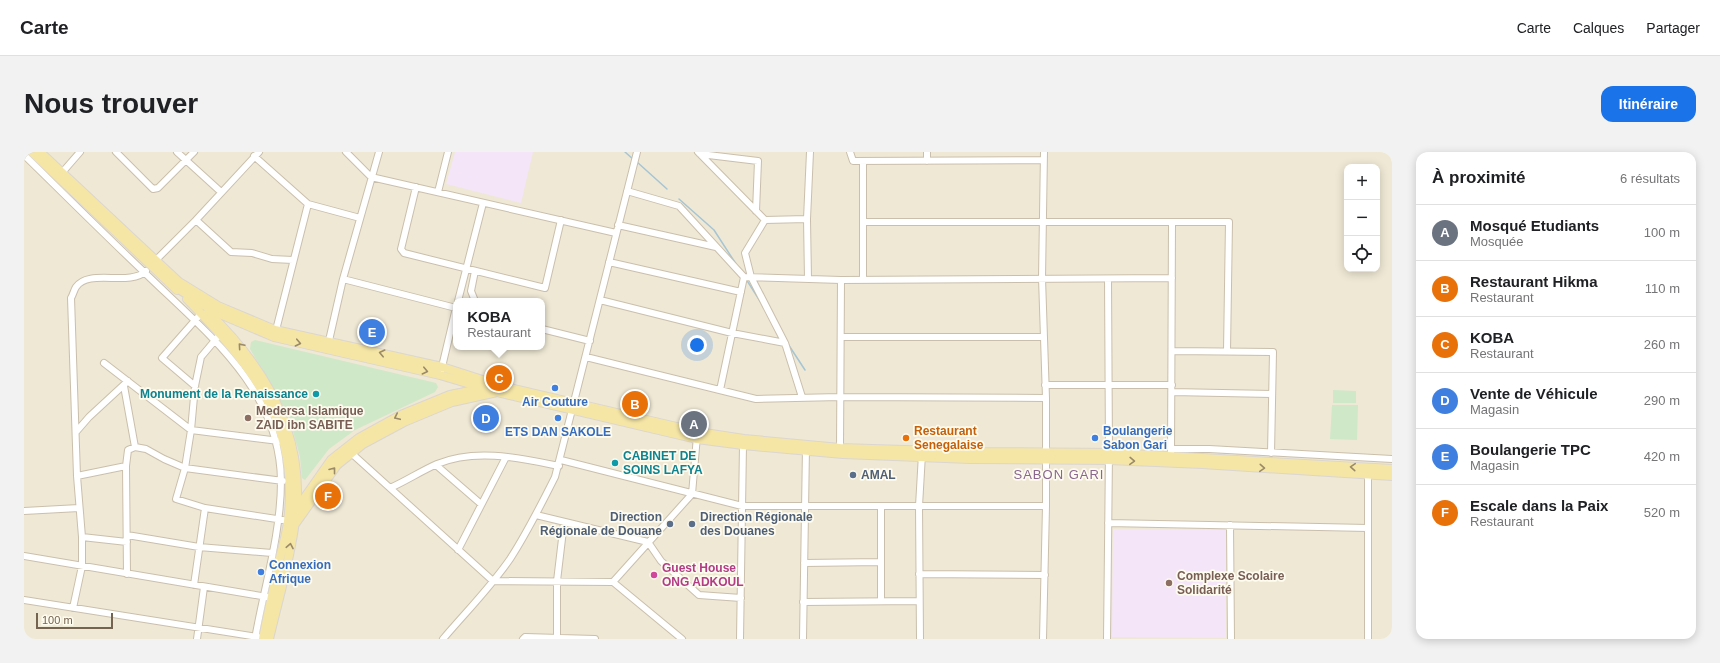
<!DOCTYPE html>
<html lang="fr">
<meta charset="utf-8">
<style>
body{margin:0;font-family:Helvetica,sans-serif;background:#f2f2f2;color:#202124}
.controls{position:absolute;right:12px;top:12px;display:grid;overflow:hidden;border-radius:8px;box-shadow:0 2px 10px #0003}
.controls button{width:36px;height:36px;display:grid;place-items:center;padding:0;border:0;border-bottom:1px solid #e0e0e0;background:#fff;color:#202124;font:20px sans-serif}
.scale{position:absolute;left:12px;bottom:10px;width:77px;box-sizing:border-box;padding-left:4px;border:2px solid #74634e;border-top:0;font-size:11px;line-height:14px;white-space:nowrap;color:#74634e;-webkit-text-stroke:3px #fefbef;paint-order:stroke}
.you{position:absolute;left:673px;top:193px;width:14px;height:14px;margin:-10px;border:3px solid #fff;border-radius:50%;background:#1a73e8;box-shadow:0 0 0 6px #1a73e833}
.badge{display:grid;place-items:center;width:26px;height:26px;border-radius:50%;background:#1a73e8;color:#fff;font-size:13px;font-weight:700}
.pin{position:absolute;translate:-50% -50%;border:2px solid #fff;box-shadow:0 1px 4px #0006}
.popup{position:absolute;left:429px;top:146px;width:92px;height:52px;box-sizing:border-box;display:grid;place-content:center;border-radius:8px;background:#fff;filter:drop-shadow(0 1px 3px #0005);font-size:13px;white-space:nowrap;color:#757577}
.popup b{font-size:15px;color:#202124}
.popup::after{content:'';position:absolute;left:50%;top:100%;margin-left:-8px;border:8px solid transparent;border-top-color:#fff}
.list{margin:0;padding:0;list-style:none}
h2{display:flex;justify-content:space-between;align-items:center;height:52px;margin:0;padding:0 16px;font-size:17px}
h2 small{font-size:13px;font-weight:400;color:#757577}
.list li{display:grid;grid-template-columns:26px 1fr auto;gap:12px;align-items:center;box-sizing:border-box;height:56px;padding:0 16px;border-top:1px solid #e0e0e0}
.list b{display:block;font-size:15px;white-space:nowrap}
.list p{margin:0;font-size:13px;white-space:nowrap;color:#757577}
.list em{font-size:13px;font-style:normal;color:#757577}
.icon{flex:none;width:22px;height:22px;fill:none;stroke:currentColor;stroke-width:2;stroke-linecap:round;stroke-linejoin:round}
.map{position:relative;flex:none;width:1368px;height:487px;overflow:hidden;border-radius:12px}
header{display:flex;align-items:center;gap:24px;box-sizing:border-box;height:56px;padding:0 20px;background:#fff;border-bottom:1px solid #e0e0e0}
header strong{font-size:19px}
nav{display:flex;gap:22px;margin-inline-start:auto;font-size:14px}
.intro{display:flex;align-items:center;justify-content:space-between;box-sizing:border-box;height:96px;padding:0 24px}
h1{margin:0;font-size:28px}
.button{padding:10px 18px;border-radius:12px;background:#1a73e8;color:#fff;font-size:14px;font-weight:700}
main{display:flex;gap:24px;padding:0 24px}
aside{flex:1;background:#fff;border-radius:12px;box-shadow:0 2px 10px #0003}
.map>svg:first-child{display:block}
.residential{fill:#efe8d5;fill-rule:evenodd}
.education{fill:#f4e5f8}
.green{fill:#cfe8c8}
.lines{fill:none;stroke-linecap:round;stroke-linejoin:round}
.stream{stroke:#a5c5d5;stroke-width:1.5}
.minor-casing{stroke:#cabfac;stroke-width:8}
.major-casing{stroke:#dbd6d1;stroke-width:10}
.minor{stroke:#fff;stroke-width:6}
.major{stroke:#f5e6a6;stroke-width:8}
.oneway{stroke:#9b8a68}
.shop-dot{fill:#3f7fe0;stroke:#fefbef;stroke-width:1.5}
.culture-dot{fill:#0f9aa8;stroke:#fefbef;stroke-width:1.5}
.education-dot{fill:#8d6e63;stroke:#fefbef;stroke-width:1.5}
.food-dot{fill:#e8710a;stroke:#fefbef;stroke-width:1.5}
.service-dot{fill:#5c6f8a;stroke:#fefbef;stroke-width:1.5}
.hotel-dot{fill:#d1479c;stroke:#fefbef;stroke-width:1.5}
.labels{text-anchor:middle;stroke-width:3.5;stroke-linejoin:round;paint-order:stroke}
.culture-label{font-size:12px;font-weight:bold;fill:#0d838f;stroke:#fefbef;text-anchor:end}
.shop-label{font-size:12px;font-weight:bold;fill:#366cbe;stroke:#fefbef}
.education-label{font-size:12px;font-weight:bold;fill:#785e54;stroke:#fefbef;text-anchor:start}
.food-label{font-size:12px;font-weight:bold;fill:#c56008;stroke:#fefbef;text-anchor:start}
.service-label{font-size:12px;font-weight:bold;fill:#4e5e75;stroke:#fefbef;text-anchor:start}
.hotel-label{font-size:12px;font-weight:bold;fill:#b23c85;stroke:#fefbef;text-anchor:start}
.neighbourhood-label{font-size:13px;letter-spacing:1px;fill:#8a6690;stroke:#fefbef}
</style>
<header>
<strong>Carte</strong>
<nav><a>Carte</a><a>Calques</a><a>Partager</a></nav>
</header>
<div class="intro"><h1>Nous trouver</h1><a class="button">Itinéraire</a></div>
<main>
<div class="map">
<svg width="1368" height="487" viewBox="0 0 1368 487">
<rect width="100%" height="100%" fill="#fbf7e9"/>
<path class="residential" d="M 0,0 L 1368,0 L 1368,487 L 0,487 ZM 1323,15 L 1353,15 L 1353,117 L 1323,117 ZM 432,149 L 518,149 L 518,195 L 432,195 Z"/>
<path class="education" d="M 431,0 L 509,0 L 497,51 L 422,32 Z
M 1089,377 L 1202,378 L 1202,486 L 1088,485 Z"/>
<path class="green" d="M 231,188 L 412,231 L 414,235 L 411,240 L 331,278 L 305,297 L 281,328 L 278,326 L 276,305 L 265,264 L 226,197 L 227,190 Z
M 1309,238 L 1332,239 L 1332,251 L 1309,251 Z
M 1308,253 L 1334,253 L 1333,288 L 1306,287 Z"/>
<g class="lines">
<path class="stream" d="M 601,0 L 610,8
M 613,10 L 643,37
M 655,47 L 690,78 L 712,112
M 722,127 L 736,149
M 764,192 L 781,218"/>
<defs>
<path id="minor" d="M 92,0 L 129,37 L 134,36 L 170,0
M 153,0 L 197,40
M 322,0 L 347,25 L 592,81
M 674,0 L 741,68 L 783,67
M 826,0 L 829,9 L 1019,8
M 903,0 L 903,9
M 676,2 L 734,9 L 732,59
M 0,3 C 40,42 79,81 119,119 C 180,179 256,235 257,329 C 257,382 240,436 231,487
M 230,4 L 284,52 L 251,182
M 839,9 L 839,127
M 36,23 L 56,0
M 392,35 L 378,93 L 377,97 L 380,101 L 521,136 L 537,68
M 603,39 L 655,54 L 720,125 L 817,128 L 1148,126
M 414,40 L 424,0
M 284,52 L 336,66
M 172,68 L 207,100 L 228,101 L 248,107 L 269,108
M 741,68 L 721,101 L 727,125 L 761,191
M 839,70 L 1205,70 L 1203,199
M 594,73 L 692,95
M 130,110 L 172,68 L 235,0
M 585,110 L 717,140
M 319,127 L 432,156
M 784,127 L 783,67 L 786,0
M 576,148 L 708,181 L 761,191 L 778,245
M 434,149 L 459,51
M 451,149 L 447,139 L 451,119
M 518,177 L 566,189
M 817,185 L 1020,185
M 193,186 L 177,205 L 171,234 L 167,278 L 161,316 L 152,347 L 181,356 L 259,368
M 304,193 L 319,127 L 355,0
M 1148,199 L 1249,200 L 1247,301
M 562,205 L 732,247 L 816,245 L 1022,246
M 80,211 L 167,278 L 255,289
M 417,219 L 432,156
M 1021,233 L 1148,233
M 100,234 L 111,295
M 171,234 L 138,206 L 174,165
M 696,238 L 720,125
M 1148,240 L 1248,242
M 52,280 L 65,265 L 104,229
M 816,296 L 817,128
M 1147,297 L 1185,297 L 1368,307
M 325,299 L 469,429 L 589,430 L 658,487
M 1147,304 L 1148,70
M 537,308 L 718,354 L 1022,354
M 412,313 L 457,352
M 102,314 L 103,422
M 1344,323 L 1344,487
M 53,324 L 102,314 L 104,298 L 111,295 L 122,297 L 140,307 L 161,316 L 259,329
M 366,336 C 382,329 397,319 413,312 C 452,296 495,306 535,314
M 0,359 L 55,356
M 512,363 L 624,390 L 637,409 L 675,443 L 717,446
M 1084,371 L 1344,376
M 1206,373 L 1207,487
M 103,383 L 175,395 L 248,401
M 58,385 L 103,390
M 434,398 L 482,305
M 0,404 L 243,445
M 780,411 L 857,410
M 895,422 L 1021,423
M 589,430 L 668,342 L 673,284
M 170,433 L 181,356
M 0,448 L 234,485
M 857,449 L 857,354
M 779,450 L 895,449
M 49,456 L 58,414 L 58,385 L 53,324 L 47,146 C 49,143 50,138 52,135 C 65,116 105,135 122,119
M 173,487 L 180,435
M 419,487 C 441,461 466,436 486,407 C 503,381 517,353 531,325 L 613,0
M 499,487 L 501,485 L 571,487
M 533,487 L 533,429 L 540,370
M 716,487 L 719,293
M 779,487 L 782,295
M 896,487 L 895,354 L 898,302
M 1019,487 L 1022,354 L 1022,246 L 1018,126 L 1020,0
M 1083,487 L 1085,301 L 1084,127"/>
<path id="major" d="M 8,0 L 153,138
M 16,0 L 157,132
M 155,130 L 194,154 L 251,178 L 418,215 L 477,234 L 674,280 L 720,287 L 816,296 L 946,300 L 1091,301 L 1368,317
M 150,134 L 189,159 L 250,185 L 416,223 L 473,240 L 673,287 L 719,293 L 819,302 L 946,307 L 1085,308 L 1178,312 L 1368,324
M 163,147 C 226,211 277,273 264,369 C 263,382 258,396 255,410 C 250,436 244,461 239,487
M 184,160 C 241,215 283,285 271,369 C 266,409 254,448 245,487
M 272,358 L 307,308 L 335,286 L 377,263 L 426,243 L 456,237
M 271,372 L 313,313 L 339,292 L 380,270 L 428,250 L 473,240"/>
</defs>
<use href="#minor" class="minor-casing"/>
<use href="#major" class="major-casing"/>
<use href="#minor" class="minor"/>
<use href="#major" class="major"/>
</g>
<defs><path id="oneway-chevron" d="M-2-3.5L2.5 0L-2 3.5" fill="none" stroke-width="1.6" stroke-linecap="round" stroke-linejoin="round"/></defs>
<g class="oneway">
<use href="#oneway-chevron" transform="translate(274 191) rotate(12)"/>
<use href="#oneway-chevron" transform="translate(217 194) rotate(-131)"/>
<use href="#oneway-chevron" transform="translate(358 201) rotate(-167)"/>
<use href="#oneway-chevron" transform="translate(401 219) rotate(13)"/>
<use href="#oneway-chevron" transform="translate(373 265) rotate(155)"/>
<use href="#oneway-chevron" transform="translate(1108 309) rotate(2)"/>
<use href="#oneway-chevron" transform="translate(1329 315) rotate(-176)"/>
<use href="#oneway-chevron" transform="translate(1238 316) rotate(4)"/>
<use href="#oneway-chevron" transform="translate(309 318) rotate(-52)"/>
<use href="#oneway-chevron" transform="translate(266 394) rotate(-79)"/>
</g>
<g class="shop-dot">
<circle cx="531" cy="236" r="4"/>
<circle cx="534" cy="266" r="4"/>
<circle cx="1071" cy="286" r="4"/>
<circle cx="237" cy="420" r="4"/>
</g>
<g class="culture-dot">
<circle cx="292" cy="242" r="4"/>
<circle cx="591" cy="311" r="4"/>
</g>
<g class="education-dot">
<circle cx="224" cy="266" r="4"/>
<circle cx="1145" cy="431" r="4"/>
</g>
<circle class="food-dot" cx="882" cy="286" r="4"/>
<g class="service-dot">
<circle cx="829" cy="323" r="4"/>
<circle cx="646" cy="372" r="4"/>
<circle cx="668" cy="372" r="4"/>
</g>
<circle class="hotel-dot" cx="630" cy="423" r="4"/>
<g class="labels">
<g class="culture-label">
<text x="284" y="246">Monument de la Renaissance</text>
<text x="599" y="308" text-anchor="start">CABINET DE<tspan x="599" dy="14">SOINS LAFYA</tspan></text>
</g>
<g class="shop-label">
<text x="531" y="254">Air Couture</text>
<text x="1079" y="283" text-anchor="start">Boulangerie<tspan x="1079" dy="14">Sabon Gari</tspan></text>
<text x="534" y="284">ETS DAN SAKOLE</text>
<text x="245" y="417" text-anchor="start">Connexion<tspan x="245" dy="14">Afrique</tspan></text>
</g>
<g class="education-label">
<text x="232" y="263">Medersa Islamique<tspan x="232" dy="14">ZAID ibn SABITE</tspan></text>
<text x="1153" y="428">Complexe Scolaire<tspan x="1153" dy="14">Solidarité</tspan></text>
</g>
<g class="food-label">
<text x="890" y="283">Restaurant<tspan x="890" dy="14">Senegalaise</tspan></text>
</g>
<g class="service-label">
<text x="837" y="327">AMAL</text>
<text x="638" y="369" text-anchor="end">Direction<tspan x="638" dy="14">Régionale de Douane</tspan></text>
<text x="676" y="369">Direction Régionale<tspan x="676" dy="14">des Douanes</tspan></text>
</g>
<g class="hotel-label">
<text x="638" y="420">Guest House<tspan x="638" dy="14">ONG ADKOUL</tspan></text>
</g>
<g class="neighbourhood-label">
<text x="1035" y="327">SABON GARI</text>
</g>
</g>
</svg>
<div class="controls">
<button>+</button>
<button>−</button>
<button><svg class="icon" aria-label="locate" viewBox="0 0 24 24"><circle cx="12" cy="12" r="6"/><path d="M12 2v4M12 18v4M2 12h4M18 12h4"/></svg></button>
</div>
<div class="scale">100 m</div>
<div class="you"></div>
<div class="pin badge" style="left:670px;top:272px;background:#6b7280">A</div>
<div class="pin badge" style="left:611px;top:252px;background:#e8710a">B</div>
<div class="pin badge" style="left:475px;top:226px;background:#e8710a">C</div>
<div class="popup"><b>KOBA</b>Restaurant</div>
<div class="pin badge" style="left:462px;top:266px;background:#3f7fe0">D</div>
<div class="pin badge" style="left:348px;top:180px;background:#3f7fe0">E</div>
<div class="pin badge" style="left:304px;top:344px;background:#e8710a">F</div>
</div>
<aside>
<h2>À proximité<small>6 résultats</small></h2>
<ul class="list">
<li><span class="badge" style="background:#6b7280">A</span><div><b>Mosqué Etudiants</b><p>Mosquée</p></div><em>100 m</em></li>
<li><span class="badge" style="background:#e8710a">B</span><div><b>Restaurant Hikma</b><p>Restaurant</p></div><em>110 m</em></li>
<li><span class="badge" style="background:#e8710a">C</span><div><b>KOBA</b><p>Restaurant</p></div><em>260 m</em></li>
<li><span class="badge" style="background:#3f7fe0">D</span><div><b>Vente de Véhicule</b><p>Magasin</p></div><em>290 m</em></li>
<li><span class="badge" style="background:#3f7fe0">E</span><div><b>Boulangerie TPC</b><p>Magasin</p></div><em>420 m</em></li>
<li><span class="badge" style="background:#e8710a">F</span><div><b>Escale dans la Paix</b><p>Restaurant</p></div><em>520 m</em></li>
</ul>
</aside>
</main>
